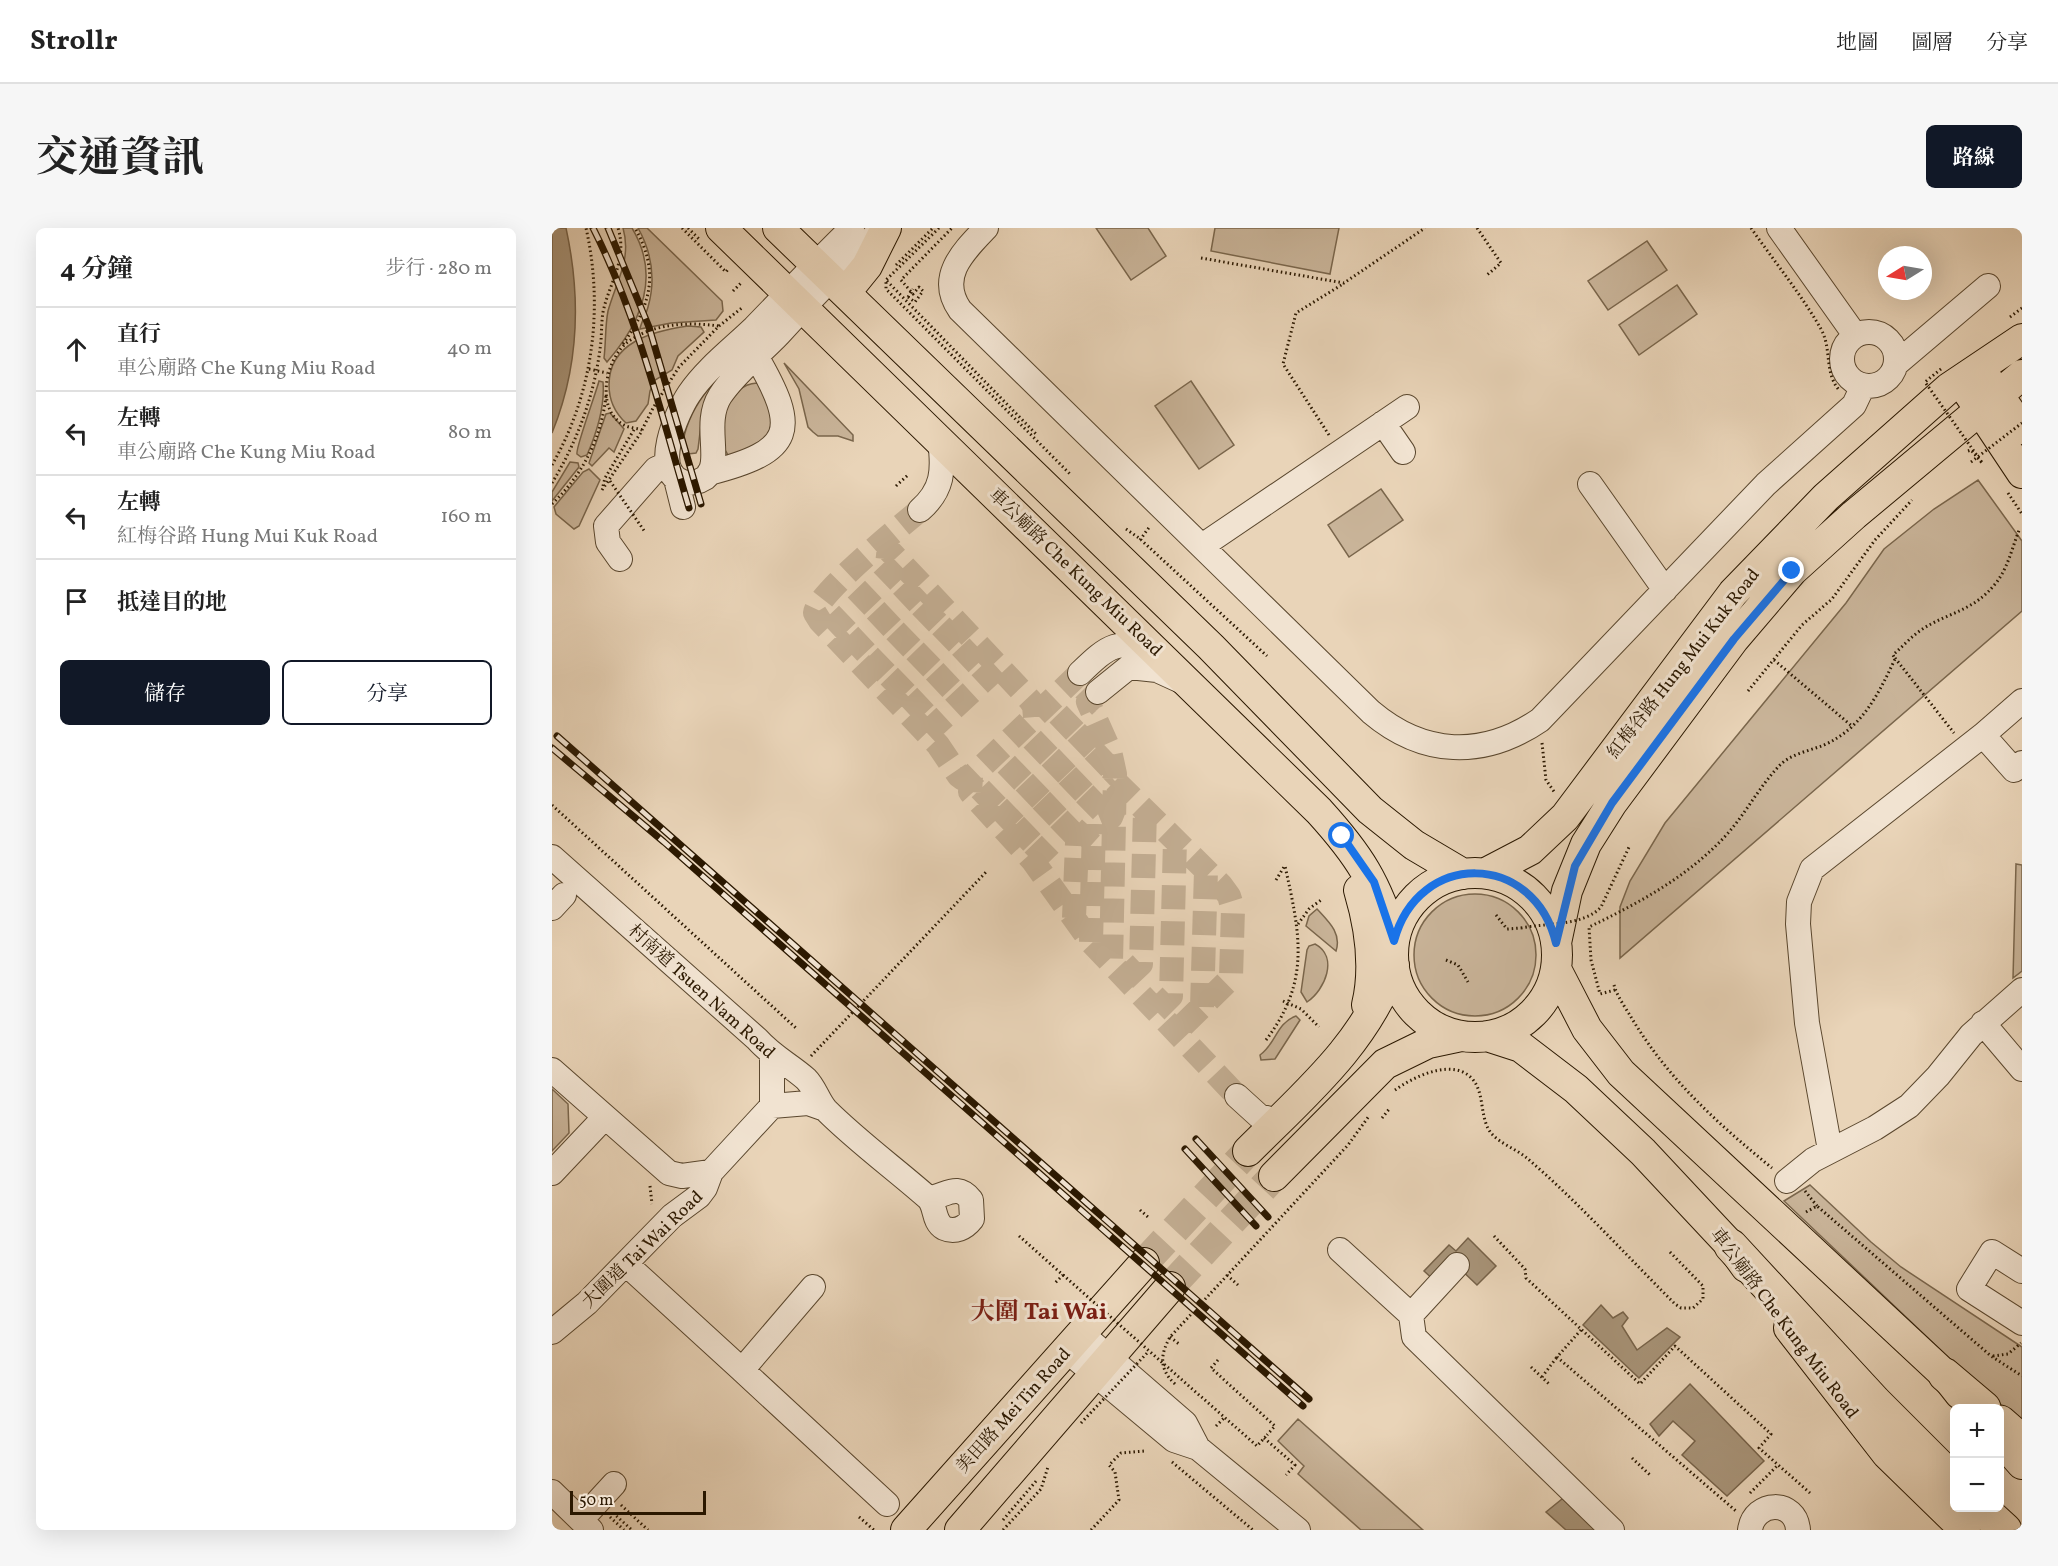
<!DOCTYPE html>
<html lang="zh-TW">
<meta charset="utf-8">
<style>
body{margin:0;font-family:Vollkorn,"Noto Serif TC",serif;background:#f6f6f6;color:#222}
.controls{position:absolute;right:18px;bottom:18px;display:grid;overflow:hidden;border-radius:9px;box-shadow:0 6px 24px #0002}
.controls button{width:54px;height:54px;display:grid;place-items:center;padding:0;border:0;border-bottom:2px solid #e0e0e0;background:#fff;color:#222;font:30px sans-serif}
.compass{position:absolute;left:1326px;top:18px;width:54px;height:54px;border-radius:50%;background:#fff;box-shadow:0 6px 24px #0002;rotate:259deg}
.scale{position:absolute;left:18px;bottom:15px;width:136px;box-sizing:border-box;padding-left:6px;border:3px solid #2b1800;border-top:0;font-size:16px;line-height:21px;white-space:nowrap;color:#2b1800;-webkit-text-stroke:4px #f1e3d1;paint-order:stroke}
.stop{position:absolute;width:18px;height:18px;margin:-14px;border:4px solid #1a73e8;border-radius:50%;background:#fff}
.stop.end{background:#1a73e8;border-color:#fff;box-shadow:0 2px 6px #0008}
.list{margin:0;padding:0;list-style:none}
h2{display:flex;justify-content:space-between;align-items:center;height:78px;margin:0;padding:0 24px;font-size:26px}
h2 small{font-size:20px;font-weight:400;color:#767676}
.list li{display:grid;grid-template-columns:39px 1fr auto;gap:18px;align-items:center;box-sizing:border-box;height:84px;padding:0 24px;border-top:2px solid #e0e0e0}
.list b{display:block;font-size:22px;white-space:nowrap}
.list p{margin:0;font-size:20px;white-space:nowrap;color:#767676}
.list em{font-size:20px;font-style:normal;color:#767676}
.actions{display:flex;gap:12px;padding:18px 24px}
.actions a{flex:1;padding:14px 0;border:2px solid #111827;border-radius:9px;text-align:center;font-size:21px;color:#111827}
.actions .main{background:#111827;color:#fff}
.icon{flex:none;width:33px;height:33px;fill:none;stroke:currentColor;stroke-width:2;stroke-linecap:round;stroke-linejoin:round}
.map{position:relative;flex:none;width:1470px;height:1302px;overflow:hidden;border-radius:9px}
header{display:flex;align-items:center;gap:36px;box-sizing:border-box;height:84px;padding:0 30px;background:#fff;border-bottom:2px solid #e0e0e0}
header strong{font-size:28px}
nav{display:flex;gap:33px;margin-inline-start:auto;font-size:21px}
.intro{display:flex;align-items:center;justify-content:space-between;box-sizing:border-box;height:144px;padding:0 36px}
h1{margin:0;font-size:42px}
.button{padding:15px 27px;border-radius:9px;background:#111827;color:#fff;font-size:21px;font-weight:700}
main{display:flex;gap:36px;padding:0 36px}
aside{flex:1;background:#fff;border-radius:9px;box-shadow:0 6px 24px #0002}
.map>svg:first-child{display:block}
.green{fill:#c9b499;stroke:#7a664c;stroke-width:1.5}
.water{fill:#a89479;stroke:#766249;stroke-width:1.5}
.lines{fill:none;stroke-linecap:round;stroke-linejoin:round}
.minor-tunnel{stroke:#c3ae93;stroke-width:24;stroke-dasharray:24 12;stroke-linecap:butt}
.major-tunnel{stroke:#c3ae93;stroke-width:30;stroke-dasharray:30 15;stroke-linecap:butt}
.minor-casing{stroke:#5a472e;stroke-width:26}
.major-casing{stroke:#2b1800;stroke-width:32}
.highway-casing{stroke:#2b1800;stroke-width:35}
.path{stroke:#2b1800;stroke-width:3;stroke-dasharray:1.5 3;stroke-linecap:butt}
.minor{stroke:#f1e3d1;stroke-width:24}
.major{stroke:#e9d4b8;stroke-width:30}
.highway{stroke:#e9d4b8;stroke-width:33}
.rail-casing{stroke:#2b1800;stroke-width:7}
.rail{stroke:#f1e3d1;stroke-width:4.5;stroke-dasharray:14;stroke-linecap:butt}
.path-bridge{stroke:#2b1800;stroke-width:3;stroke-dasharray:1.5 3;stroke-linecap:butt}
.route{stroke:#1a73e8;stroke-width:8}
.labels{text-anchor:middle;stroke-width:6;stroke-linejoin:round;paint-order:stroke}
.street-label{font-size:18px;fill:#2b1800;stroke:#f1e3d1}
.district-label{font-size:24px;font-weight:bold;fill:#7a1f14;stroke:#f1e3d1}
</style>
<header>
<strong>Strollr</strong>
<nav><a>地圖</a><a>圖層</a><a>分享</a></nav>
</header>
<div class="intro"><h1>交通資訊</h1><a class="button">路線</a></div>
<main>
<aside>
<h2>4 分鐘<small>步行 · 280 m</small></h2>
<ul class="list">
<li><svg class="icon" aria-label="ahead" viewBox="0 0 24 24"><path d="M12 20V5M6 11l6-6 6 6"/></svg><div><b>直行</b><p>車公廟路 Che Kung Miu Road</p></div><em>40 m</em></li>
<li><svg class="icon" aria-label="left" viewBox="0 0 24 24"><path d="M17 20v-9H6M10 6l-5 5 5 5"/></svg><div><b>左轉</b><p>車公廟路 Che Kung Miu Road</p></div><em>80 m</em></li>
<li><svg class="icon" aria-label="left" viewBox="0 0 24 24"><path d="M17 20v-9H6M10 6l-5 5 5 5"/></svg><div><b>左轉</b><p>紅梅谷路 Hung Mui Kuk Road</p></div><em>160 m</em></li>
<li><svg class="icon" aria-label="arrive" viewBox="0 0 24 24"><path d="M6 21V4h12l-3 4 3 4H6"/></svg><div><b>抵達目的地</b></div></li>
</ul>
<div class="actions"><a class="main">儲存</a><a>分享</a></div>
</aside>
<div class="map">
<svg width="1470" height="1302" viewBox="0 0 1470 1302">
<rect width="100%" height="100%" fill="#e9d4b8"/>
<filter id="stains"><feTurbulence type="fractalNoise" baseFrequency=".00333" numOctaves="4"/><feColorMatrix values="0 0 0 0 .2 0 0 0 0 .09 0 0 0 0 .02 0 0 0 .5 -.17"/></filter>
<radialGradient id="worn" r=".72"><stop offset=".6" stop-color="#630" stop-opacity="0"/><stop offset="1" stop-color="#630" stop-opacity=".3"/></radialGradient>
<path class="green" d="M 71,0 L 80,0 C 109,48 89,95 55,134 L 52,130 C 54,114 53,98 56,83 C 64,54 80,31 71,0 Z
M 86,0 L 95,0 L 170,73 L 171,83 L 164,92 L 119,95 L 88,101 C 89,94 94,87 96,79 C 104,51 100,25 86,0 Z
M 544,0 L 596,0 L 614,28 L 579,52 Z
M 663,0 L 787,0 L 778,46 L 659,23 Z
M 1095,13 L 1115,42 L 1056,82 L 1036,53 Z
M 1125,57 L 1145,86 L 1087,127 L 1067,97 Z
M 136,98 L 149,99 L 152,104 L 126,128 L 120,142 L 103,152 L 98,163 L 96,176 L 84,193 L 74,195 C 63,185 57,171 57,157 C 57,114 101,103 136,98 Z
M 207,109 L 151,180 L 146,221 L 144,225 L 136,226 L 130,220 C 136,171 174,142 207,109 Z
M 232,135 L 301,207 L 301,213 L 286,208 L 266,208 L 261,204 L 256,199 L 247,161 Z
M 47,153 L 51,154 C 53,178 45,204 35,227 L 29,229 L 25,226 C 23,221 44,165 47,153 Z
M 639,153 L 682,217 L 647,241 L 603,178 Z
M 205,155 C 221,168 226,199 210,214 C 203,221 188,224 179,228 L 176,227 C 160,204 175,156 205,155 Z
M 58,185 L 72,201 L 62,224 L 57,220 L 40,238 L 37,235 L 54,186 Z
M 18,234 L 26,235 L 27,239 L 0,273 L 0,264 Z
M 37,241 L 48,252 L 27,298 L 22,301 L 4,286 L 2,279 L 31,244 Z
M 1426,252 L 1470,313 L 1470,383 L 1068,730 L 1068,679 L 1078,653 L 1113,595 L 1294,375 L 1332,321 L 1382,281 Z
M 829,261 L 851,292 L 797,329 L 776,297 Z
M 1464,636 L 1470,637 L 1470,743 L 1461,750 Z
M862 727a61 61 0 1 1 122 0a61 61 0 1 1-122 0Z
M 765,681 C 776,693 790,705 784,723 L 754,698 L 757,688 Z
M 763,716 C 787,729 773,762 755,774 L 749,764 L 755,722 L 757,718 Z
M 744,788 L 748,792 L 723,831 L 709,832 L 708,827 C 724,816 724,795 744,788 Z
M 0,861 L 16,876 L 17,905 L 0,923 Z
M 1258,957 L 1319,1014 L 1349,1039 L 1470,1119 L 1470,1195 L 1416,1148 L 1232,973 Z
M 746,1191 L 871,1302 L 809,1302 L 746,1246 L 752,1238 L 726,1213 Z"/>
<path class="water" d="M 0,0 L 14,0 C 29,69 27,139 0,205 Z
M 916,1010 L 944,1038 L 925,1057 L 902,1035 L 884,1054 L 872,1043 L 897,1017 L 904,1023 Z
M 1049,1077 L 1061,1090 L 1071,1084 L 1076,1090 L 1070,1098 L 1085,1122 L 1115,1100 L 1128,1109 L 1087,1150 L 1031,1097 Z
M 1138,1156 L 1212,1233 L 1175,1268 L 1130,1227 L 1143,1213 L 1121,1193 L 1107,1208 L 1098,1196 Z
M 1015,1267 L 1049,1302 L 1014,1302 L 994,1284 Z"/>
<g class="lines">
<path class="minor-tunnel" d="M 368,282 C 350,297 265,366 263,385 L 268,393 L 386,517 L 407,548 L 411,551 L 419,549
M 325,318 L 334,319 L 478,472 L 482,478 L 483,489
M 278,403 L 349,335
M 297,424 L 369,356
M 317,445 L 388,376
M 528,445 L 419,549 L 418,564 L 481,633 L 539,714 L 685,868
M 546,464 L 536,474 L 558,523 L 563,546 L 559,735
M 337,465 L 407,397
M 356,485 L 427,418
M 375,505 L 447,438
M 563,553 L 669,657 L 677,668 L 681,681 L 679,750 L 624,804
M 428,578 L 536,474
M 446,596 L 547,499
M 463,614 L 558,523
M 481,633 L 563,553
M 522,690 L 525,615 L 542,596 L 559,589 L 563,579
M 539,714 L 542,596
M 573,751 L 589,736 L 593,582
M 650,779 L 654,642
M 604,783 L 619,768 L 623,612"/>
<path class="major-tunnel" d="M 592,1035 L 696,923
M 618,1059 L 722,948"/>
<defs>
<path id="minor" d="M 300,0 C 266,33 234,67 201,101 C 179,122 154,141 137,166 C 125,184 98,244 131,254 C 138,256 147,254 153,250 C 172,235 150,197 168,168 C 183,145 208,126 227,106 C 260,70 293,35 329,2
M 434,0 C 411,24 385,49 408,82 L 819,484 C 871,528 931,531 988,492 L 1214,256 L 1302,177 L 1311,158
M 1227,0 L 1303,107
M1290 131a27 27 0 1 1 54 0a27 27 0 1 1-54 0Z
M 1344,136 L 1436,58
M 831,195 L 851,224
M 157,245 C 243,223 247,202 204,128
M 124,251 L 131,279
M 1038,256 L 1113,362
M 368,282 C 391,262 392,242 388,213
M 650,318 L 855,179
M 68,331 L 56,314 L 54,298 L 104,241 L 115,236
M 528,445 C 556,418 567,408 604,427
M 546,464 L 577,439 L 605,442 L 629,453
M 1470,473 L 1431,507 L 1462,542 L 1470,535
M 0,629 L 205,811 C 221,829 237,836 254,851 C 263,860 266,873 274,882 C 305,913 342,940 375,969 C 385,977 380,993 392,1000 C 403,1005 413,1000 420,991 L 419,972 C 405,954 394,968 377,970
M 0,680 L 12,667
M 1431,795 L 1470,841
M 0,842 L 117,945 L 130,948 L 159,944
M 685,868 L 707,888 L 726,893
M 220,878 L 256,875 L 273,881
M 1278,922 L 1255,795 L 1246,696 L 1247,674 L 1260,641 L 1431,507
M 0,945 L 52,890
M 1235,953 L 1261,932 L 1323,900 L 1357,878 L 1386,848 L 1419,807 L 1470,762
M 788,1022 L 859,1087 L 862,1109 L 1060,1302
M 74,1036 L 190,1142 L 261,1059
M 1470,1043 L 1440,1024 L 1417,1061 L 1470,1095
M 859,1087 L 905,1037
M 0,1104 L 35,1075 L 120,988 L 147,968 L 153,960 L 159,944 L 220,878 L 220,828
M 529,1105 L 633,1195 L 646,1220
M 514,1122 L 622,1212 L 646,1220 L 746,1302
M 190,1142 L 335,1276
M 0,1264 L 39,1302
M 29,1292 L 62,1256
M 1198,1302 C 1202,1272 1244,1271 1246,1302"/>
<path id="major" d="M 169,0 L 767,583 C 807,627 825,655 842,713
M 226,0 L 659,419 L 818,582 L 862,617 L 911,646
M 294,64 L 315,38 L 334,0
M 1435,151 L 1470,201
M 1416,164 L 1470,245
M 934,645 L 978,622 L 1013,589 L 1181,365 L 1274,269 L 1397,160 L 1470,111
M841 727a82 82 0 1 1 164 0a82 82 0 1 1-164 0Z
M 807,662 C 818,699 824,739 815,777
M 1004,715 L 1015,663 L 1034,616 L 1060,575 L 1182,411 L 1240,343 L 1302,287 L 1470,147
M 1004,741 L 1035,801 L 1069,845 L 1393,1147 L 1408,1166
M 935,808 L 969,819 L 1024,861 L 1091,924 L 1179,1018 L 1194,1039
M 696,923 C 754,865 813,816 842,737
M 722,948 L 833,836 L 876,815 L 909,808
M 1237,1100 L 1335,1226 L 1413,1302
M 1448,1211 L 1470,1236
M 354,1302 L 592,1035
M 408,1302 L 618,1059"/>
<path id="highway" d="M 1179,1018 L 1323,1174 L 1402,1253
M 1393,1147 L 1432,1180
M 1448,1194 L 1470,1213
M 1429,1280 L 1453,1302"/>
</defs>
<use href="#minor" class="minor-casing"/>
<use href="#major" class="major-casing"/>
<use href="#highway" class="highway-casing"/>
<path class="path" d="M 130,0 L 174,44 L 177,40
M 136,0 L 148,12
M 387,0 L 334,52 L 334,61 L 518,246
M 925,0 L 949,35 L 935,47
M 1199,0 C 1222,33 1249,66 1269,101 C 1280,121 1272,144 1287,162
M 649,30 L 792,55 L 873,0
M 344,37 L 381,0
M 335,53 L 485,207
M 181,63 L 190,54
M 356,69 L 363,74 L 371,63 L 367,59 L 361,66 L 349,52 L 400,0
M 1458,89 L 1470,80
M 71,116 C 99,77 108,44 83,0
M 37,141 L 55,145
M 90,202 C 85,200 77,200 72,197 C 42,181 54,129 77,113 C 103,95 137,94 167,98
M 777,207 L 731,136 L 744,85 L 791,56
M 1416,223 L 1419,222 L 1431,236
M 0,237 C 41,166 52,80 34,0
M 0,255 C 25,214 42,168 48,121 C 50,109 49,96 51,84 C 57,55 76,32 66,0
M 51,258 L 53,250 L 83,200
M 344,258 L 357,246
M 50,262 L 88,206 L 101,180 L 127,139 L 167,98 L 191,79
M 1456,265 L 1470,286
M 0,276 C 31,246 49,211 54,168
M 574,301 L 587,310 L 715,428
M 588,312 L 598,298
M 1343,430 L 1402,505
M 1222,432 L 1301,499
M 1196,463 L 1250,397 L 1280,371 L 1323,312 L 1360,272
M 990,515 L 994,552 L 1003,565
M 0,577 L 245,801
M 724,652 L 732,639
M 944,687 L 955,701 L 969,700
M 746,696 L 757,681 L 769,672
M 894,732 L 906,737 L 916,754
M 1062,757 C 1065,768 1073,779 1079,789 C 1116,851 1165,895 1220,940
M 1063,762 L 1048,766 L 1039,732 L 1037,699 C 1089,674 1139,647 1177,604 C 1195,583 1208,558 1227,538 C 1238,526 1257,523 1272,517 C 1310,500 1326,467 1343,431 L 1341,427 C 1350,419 1359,409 1369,402 C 1396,384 1421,384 1444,355 C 1457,338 1460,319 1468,300
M 731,773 L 749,781 L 767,799
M 714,812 C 759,753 748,706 733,638
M 259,828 L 435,643
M 843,862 C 860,850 890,835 911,844 C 936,856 925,887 939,905 C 948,916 965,921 976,931 C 1026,974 1076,1029 1123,1076 L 1129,1080 L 1141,1080 L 1151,1071 L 1151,1058 L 1116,1022
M 830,890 L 838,880
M 98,958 L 100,976
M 1253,963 L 1265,978
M 588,982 L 597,990
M 1254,984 L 1265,978 L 1439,1128 L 1470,1148
M 467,1008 L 511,1047 L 503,1055
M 942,1008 L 973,1041 L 974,1050 L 1088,1156 L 1123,1118 L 1219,1206 L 1207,1220 L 1258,1265
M 675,1047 L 686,1057
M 1029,1102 L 1005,1129 L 1184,1283
M 618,1109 L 627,1116
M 1441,1128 L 1456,1126 L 1469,1115
M 666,1132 L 659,1140 L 723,1198 L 715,1207
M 979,1139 L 997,1156
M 990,1149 L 1005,1129
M 623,1156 C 607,1141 608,1127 618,1109 L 796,917 L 817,888
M 664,1198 L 672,1190
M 712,1210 L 743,1237 L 734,1247
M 1080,1230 L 1098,1247
M 620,1234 L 701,1302
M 1198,1265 L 1226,1237
M 69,1277 L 96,1302
M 61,1285 L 80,1302
M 58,1289 L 72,1302
M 307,1289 L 322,1302
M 451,1292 L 485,1252
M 451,1302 L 489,1261 L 496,1239
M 539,1302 L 567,1272 L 563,1244 L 557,1237 L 569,1225 L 593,1223"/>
<use href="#minor" class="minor"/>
<use href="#major" class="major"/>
<use href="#highway" class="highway"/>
<defs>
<path id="rail" d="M 41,0 C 86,89 109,185 137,280
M 56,0 L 97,99 L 149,276
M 5,508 L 757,1171
M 0,520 L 112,614 L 751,1178
M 644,911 L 716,989
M 633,921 L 704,998"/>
</defs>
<use href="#rail" class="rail-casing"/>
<use href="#rail" class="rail"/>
<path class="path-bridge" d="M 356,69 L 361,61
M 1389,141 L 1373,154 L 1431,236
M 1419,234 L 1470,195
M 58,253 L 93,304
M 969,700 C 994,695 1032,698 1049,679 L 1078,617
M 511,1047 L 705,1218 L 715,1207
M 529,1195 L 597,1123"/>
</g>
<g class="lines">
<path class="route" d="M 790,608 L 822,654 L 842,713 C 866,622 982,623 1004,715 L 1023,638 L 1060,575 L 1182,411 L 1240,343"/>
</g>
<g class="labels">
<g class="street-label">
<text transform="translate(524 344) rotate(44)" y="6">車公廟路 Che Kung Miu Road</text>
<text transform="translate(1131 435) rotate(-52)" y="6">紅梅谷路 Hung Mui Kuk Road</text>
<text transform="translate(150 763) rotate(42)" y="6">村南道 Tsuen Nam Road</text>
<text transform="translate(90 1021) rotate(-44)" y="6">大圍道 Tai Wai Road</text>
<text transform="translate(1233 1095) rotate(53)" y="6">車公廟路 Che Kung Miu Road</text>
<text transform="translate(461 1182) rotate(-48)" y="6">美田路 Mei Tin Road</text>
</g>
<g class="district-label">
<text x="487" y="1091">大圍 Tai Wai</text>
</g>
</g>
<rect width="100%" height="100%" filter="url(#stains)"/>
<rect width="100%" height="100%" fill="url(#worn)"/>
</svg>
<div class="controls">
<button>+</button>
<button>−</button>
</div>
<svg class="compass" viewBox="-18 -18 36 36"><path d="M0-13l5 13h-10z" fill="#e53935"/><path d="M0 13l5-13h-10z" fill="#767676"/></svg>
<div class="scale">50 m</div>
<div class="stop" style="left:790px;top:608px"></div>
<div class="stop end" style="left:1240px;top:343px"></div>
</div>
</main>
